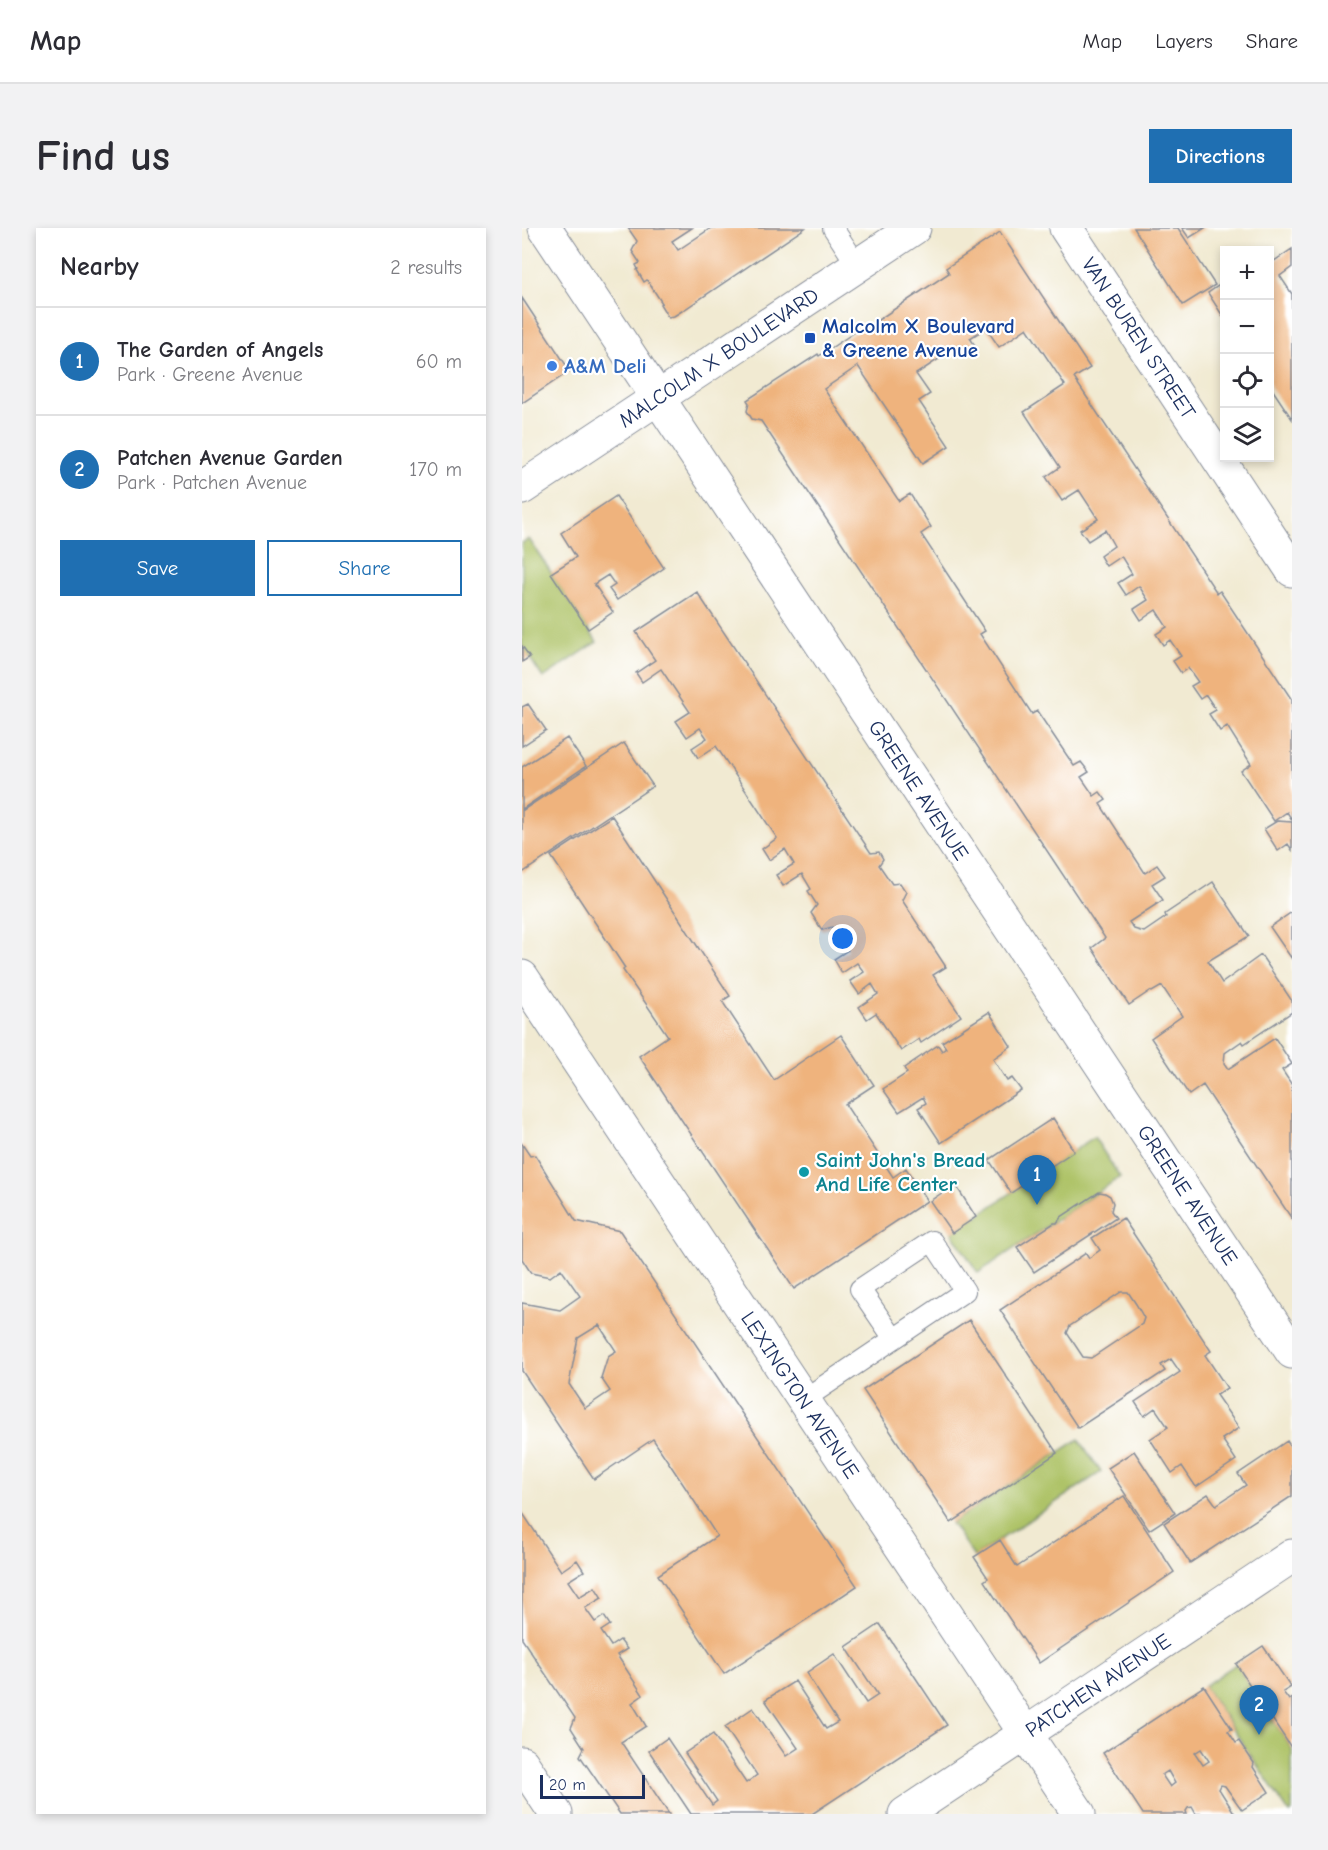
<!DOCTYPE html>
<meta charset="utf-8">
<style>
body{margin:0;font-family:"Comic Neue",sans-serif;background:#f2f2f3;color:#2b2b33}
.controls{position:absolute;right:18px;top:18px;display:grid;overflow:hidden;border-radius:0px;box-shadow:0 3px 9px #0003}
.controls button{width:54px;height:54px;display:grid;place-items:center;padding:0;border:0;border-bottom:2px solid #e1e1e2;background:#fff;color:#2b2b33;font:30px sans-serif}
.scale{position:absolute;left:18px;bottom:15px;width:105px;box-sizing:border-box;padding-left:6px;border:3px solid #1b2f5e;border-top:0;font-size:16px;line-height:21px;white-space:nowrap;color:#1b2f5e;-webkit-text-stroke:4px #fff;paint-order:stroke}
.you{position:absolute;left:321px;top:711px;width:21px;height:21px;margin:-15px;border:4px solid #fff;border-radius:50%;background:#1a73e8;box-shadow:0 0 0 9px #1a73e833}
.badge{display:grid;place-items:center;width:39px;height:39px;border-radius:50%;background:#1f6fb2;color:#fff;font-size:20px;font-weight:700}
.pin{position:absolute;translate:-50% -50px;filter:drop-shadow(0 2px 3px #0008)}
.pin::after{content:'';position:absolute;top:32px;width:21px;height:18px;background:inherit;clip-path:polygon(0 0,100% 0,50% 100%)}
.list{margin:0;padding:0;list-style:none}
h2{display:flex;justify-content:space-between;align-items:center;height:78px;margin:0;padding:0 24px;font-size:26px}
h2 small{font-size:20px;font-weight:400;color:#7c7c81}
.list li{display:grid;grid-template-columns:39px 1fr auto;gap:18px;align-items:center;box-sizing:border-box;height:108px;padding:0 24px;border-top:2px solid #e1e1e2}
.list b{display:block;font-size:22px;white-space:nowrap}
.list p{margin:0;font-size:20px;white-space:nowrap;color:#7c7c81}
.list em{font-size:20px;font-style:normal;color:#7c7c81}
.actions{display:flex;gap:12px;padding:18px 24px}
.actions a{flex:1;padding:14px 0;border:2px solid #1f6fb2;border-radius:0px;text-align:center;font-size:21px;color:#1f6fb2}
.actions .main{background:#1f6fb2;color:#fff}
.icon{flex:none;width:33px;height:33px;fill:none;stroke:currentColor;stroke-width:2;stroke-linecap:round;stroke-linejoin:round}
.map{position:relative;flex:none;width:770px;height:1586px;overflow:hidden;border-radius:0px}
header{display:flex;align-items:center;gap:36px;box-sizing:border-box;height:84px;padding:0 30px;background:#fff;border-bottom:2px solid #e1e1e2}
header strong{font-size:28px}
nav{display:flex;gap:33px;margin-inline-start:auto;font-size:21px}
.intro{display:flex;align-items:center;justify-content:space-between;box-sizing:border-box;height:144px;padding:0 36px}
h1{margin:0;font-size:42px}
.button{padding:15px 27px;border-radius:0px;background:#1f6fb2;color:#fff;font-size:21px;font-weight:700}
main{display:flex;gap:36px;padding:0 36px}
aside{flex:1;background:#fff;border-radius:0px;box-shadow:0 3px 9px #0003}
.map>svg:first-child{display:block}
.green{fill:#aec367;stroke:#647962;stroke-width:1.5}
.building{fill:#efb37d;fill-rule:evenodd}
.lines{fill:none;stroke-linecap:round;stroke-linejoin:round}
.service-casing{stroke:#868c98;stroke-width:22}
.minor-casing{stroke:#868c98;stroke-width:35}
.service{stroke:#fff;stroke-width:20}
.minor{stroke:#fff;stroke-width:33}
.transit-dot{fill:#1a4fb4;stroke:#fff;stroke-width:2}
.shop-dot{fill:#3f7fe0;stroke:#fff;stroke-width:2}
.culture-dot{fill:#0f9aa8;stroke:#fff;stroke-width:2}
.labels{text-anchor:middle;stroke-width:4.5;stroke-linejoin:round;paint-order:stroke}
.transit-label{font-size:21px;font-weight:bold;fill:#164399;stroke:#fff;text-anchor:start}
.street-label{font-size:21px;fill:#1b2f5e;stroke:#fff}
.shop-label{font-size:21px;font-weight:bold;fill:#366cbe;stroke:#fff;text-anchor:start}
.culture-label{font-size:21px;font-weight:bold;fill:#0d838f;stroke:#fff;text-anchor:start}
</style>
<header>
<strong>Map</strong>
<nav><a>Map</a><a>Layers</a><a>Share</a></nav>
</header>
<div class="intro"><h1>Find us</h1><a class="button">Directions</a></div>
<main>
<aside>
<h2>Nearby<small>2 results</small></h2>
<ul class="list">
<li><span class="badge">1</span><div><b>The Garden of Angels</b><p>Park · Greene Avenue</p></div><em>60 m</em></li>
<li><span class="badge">2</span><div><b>Patchen Avenue Garden</b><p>Park · Patchen Avenue</p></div><em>170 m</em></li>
</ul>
<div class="actions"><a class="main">Save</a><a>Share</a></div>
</aside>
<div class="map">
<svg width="770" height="1586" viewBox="0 0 770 1586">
<rect width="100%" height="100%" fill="#fff"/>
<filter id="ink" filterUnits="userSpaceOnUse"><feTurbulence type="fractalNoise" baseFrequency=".0167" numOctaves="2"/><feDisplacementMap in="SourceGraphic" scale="12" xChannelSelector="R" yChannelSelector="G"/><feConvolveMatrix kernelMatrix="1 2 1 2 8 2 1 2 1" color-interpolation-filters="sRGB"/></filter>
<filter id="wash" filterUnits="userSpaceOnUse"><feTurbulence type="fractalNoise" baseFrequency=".008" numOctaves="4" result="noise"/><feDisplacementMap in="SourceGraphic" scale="24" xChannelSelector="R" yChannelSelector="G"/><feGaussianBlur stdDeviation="1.35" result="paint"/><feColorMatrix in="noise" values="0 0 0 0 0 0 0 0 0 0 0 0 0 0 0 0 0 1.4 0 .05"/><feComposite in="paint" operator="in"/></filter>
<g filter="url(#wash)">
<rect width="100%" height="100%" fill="#f1ead2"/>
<path class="green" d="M 7,311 L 75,414 L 21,450 L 0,418 L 0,315 Z
M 572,909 L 598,949 L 456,1045 L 430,1005 Z
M 557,1211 L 579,1244 L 452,1329 L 429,1295 Z
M 714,1436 L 770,1521 L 770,1584 L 768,1586 L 682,1458 Z"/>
<g id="blocks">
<path class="building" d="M 106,0 L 170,0 L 150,13 L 156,22 L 189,0 L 283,0 L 163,81 L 152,88 L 146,89 L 138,76 L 140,75 L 125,52 L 122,54 L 115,42 L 116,41 L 114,37 L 118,35 L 110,23 L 115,13 Z
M 612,0 L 656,0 L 693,57 L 661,77 Z
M 660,0 L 683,0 L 667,10 Z
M 478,4 L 568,140 L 552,150 L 695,365 L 698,363 L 770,472 L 770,592 L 765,584 L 752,593 L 719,543 L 729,536 L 705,498 L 698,503 L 687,486 L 694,482 L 684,467 L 678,471 L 669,458 L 676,454 L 666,440 L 659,445 L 651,433 L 659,428 L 648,412 L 641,417 L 634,406 L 645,399 L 634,382 L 619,392 L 612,381 L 626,372 L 617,358 L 604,367 L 596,355 L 610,346 L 599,328 L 584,338 L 578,328 L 592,318 L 583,302 L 566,313 L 558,302 L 576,291 L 557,262 L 540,273 L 524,249 L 538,239 L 502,184 L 543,157 L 505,100 L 477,119 L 464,100 L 448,110 L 454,119 L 444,125 L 438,117 L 394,146 L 408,166 L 397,173 L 427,218 L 401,235 L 336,138 L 302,161 L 377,273 L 388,266 L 409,299 L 399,306 L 463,403 L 458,406 L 510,486 L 515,483 L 552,538 L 559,534 L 567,544 L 559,549 L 572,568 L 578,564 L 584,572 L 578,576 L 623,645 L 635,637 L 643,648 L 630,656 L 641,672 L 607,694 L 612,701 L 622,704 L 644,689 L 643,686 L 691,654 L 727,708 L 686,733 L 700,755 L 739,727 L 770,773 L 770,784 L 722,816 L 720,813 L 703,825 L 702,835 L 706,841 L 753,810 L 770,836 L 760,842 L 770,857 L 770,991 L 681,857 L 667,867 L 629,810 L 660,788 L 640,758 L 630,764 L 628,763 L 607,777 L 570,720 L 583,710 L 239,193 L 230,191 L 225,183 L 227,175 L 225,172 L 296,126 L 297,128 L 345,96 L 347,98 L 427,45 L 424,40 Z
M 770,21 L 770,39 L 758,48 L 770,66 L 770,191 L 748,158 L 748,32 L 749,35 Z
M 702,54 L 702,90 L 686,65 Z
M 0,70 L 48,143 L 0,175 Z
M 94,268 L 142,340 L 95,372 L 87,361 L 93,357 L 86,347 L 72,356 L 91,384 L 66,401 L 29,345 L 54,329 L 39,305 Z
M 175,364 L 349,625 L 357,624 L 361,631 L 357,637 L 370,656 L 378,655 L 384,664 L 380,672 L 424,739 L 411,747 L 439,788 L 399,815 L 397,811 L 379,823 L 354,785 L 345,791 L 337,779 L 356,766 L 350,756 L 337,766 L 328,753 L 342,744 L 335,735 L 320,745 L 312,731 L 326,722 L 310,699 L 300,702 L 289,685 L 295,677 L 286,663 L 289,661 L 280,646 L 261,658 L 254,647 L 272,636 L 263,621 L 247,632 L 240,621 L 255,610 L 194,518 L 176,530 L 170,520 L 185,510 L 178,500 L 165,509 L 154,493 L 168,484 L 139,441 L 120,454 L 114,445 L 133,432 L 114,404 Z
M 0,418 L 8,429 L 0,434 Z
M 6,476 L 24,502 L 0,518 L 0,479 Z
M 45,510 L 64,538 L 0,581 L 0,539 Z
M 102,515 L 131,558 L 0,645 L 0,583 Z
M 90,588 L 208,768 L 200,773 L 252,852 L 319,807 L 352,857 L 323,876 L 371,949 L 384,940 L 405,973 L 272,1061 L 117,828 L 146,808 L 101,742 L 103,740 L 29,628 Z
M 755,593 L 770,594 L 770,622 L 766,616 L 756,623 L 742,601 Z
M 770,684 L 770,731 L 748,699 Z
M 467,784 L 489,818 L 471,831 L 485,853 L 490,850 L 499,862 L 419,915 L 396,880 L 404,875 L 401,869 L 377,884 L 361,861 L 385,845 L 382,840 L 416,817 L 420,823 L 424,820 L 420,814 Z
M 531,890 L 552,923 L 489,965 L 467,932 Z
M 0,916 L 8,928 L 13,927 L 54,993 L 98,1003 L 335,1358 L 202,1446 L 136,1347 L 195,1308 L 163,1259 L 131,1211 L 72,1251 L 0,1143 L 0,1075 L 38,1082 L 58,1068 L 39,1041 L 28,1049 L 9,1045 L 0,1031 ZM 77,1097 L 94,1123 L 86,1128 L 79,1150 L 88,1163 L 63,1180 L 47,1156 L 56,1110 Z
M 433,956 L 454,989 L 430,1005 L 408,973 Z
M 577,964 L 583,965 L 588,968 L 591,975 L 589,983 L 594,990 L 512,1044 L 495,1019 L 532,995 L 535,995 L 539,989 Z
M 601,990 L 689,1123 L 683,1127 L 705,1160 L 694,1167 L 717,1200 L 700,1211 L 714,1232 L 674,1259 L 660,1238 L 650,1245 L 628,1211 L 646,1199 L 633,1180 L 622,1188 L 613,1174 L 658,1144 L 649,1131 L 639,1137 L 643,1143 L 556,1200 L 478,1082 L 564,1025 L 567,1030 L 578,1022 L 570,1010 ZM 599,1064 L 606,1064 L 614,1076 L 622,1090 L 620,1096 L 569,1130 L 561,1129 L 545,1105 L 548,1098 Z
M 447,1092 L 535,1225 L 429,1295 L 341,1162 Z
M 765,1213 L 770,1221 L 770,1268 L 668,1335 L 642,1295 L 686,1266 L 694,1277 L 724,1257 L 716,1246 Z
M 612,1223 L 653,1285 L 627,1302 L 586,1240 Z
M 602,1268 L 652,1344 L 517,1435 L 462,1353 L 466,1350 L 452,1329 L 478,1312 L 495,1339 Z
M 0,1284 L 39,1343 L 55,1332 L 62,1343 L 46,1353 L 57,1369 L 73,1359 L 80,1370 L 63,1380 L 73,1394 L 82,1388 L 88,1397 L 79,1403 L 89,1418 L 98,1412 L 105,1421 L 95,1427 L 121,1467 L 110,1475 L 124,1498 L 99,1514 L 147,1586 L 98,1586 L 58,1528 L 62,1520 L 49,1500 L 53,1490 L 0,1411 Z
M 358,1396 L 425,1497 L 290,1586 L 169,1586 L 127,1523 L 145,1510 L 190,1577 L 195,1573 L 163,1525 L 191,1506 L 224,1555 L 235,1547 L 203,1499 L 231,1480 L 264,1528 L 276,1520 L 243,1472 L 273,1453 L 304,1501 L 316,1494 L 284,1445 L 312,1426 L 344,1475 L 356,1467 L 324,1419 Z
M 741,1418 L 769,1459 L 761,1464 L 767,1472 L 770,1470 L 770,1521 L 714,1436 Z
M 682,1458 L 710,1501 L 706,1503 L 714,1515 L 717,1513 L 732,1535 L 731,1539 L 747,1564 L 720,1582 L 703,1558 L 699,1557 L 697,1561 L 713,1586 L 674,1586 L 670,1579 L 666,1580 L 664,1583 L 665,1586 L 621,1586 L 581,1525 ZM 679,1521 L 687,1533 L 681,1537 L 673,1525 ZM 646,1543 L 653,1555 L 648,1559 L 640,1547 Z"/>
</g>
</g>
<g filter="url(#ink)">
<use href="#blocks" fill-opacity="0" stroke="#868c98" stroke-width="1.5"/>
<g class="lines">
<defs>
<path id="service" d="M 311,0 L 335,37
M 281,1172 L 443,1063 L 410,1013 L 338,1061 L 372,1111"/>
<g id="minor">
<path id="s1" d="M 23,0 L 770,1124"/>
<path id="s2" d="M 544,0 L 770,342"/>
<path id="s3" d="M 0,260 L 392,0"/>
<path id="s4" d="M 0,749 L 557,1586"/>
<path d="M 0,1535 L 34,1586"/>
<path id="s5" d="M 383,1586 L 770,1328"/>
</g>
</defs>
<use href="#service" class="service-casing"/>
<use href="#minor" class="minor-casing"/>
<use href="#service" class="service"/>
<use href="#minor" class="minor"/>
</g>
</g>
<rect class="transit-dot" x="282" y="104" width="12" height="12" rx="3"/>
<circle class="shop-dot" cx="30" cy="138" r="6"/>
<circle class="culture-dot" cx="282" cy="944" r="6"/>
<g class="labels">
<g class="transit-label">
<text x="300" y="105">Malcolm X Boulevard<tspan x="300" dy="24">&amp; Greene Avenue</tspan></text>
</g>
<g class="street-label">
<text dy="7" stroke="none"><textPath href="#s2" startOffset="132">VAN BUREN STREET</textPath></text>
<text dy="7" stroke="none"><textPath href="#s3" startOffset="236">MALCOLM X BOULEVARD</textPath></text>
<text dy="7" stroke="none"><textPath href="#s1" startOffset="675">GREENE AVENUE</textPath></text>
<text dy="7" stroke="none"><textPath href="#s1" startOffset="1161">GREENE AVENUE</textPath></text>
<text dy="7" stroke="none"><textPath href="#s4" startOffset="502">LEXINGTON AVENUE</textPath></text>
<text dy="7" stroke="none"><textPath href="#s5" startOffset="232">PATCHEN AVENUE</textPath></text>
</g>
<g class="shop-label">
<text x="42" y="145">A&amp;M Deli</text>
</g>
<g class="culture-label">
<text x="294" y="939">Saint John's Bread<tspan x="294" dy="24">And Life Center</tspan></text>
</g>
</g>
</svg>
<div class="controls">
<button>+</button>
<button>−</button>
<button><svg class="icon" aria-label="locate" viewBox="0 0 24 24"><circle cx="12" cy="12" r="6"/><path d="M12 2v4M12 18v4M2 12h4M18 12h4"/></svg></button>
<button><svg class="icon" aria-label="layers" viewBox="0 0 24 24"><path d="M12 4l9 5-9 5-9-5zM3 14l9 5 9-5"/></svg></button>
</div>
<div class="scale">20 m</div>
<div class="you"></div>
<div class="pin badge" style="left:515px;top:977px">1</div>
<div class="pin badge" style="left:737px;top:1507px">2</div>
</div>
</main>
